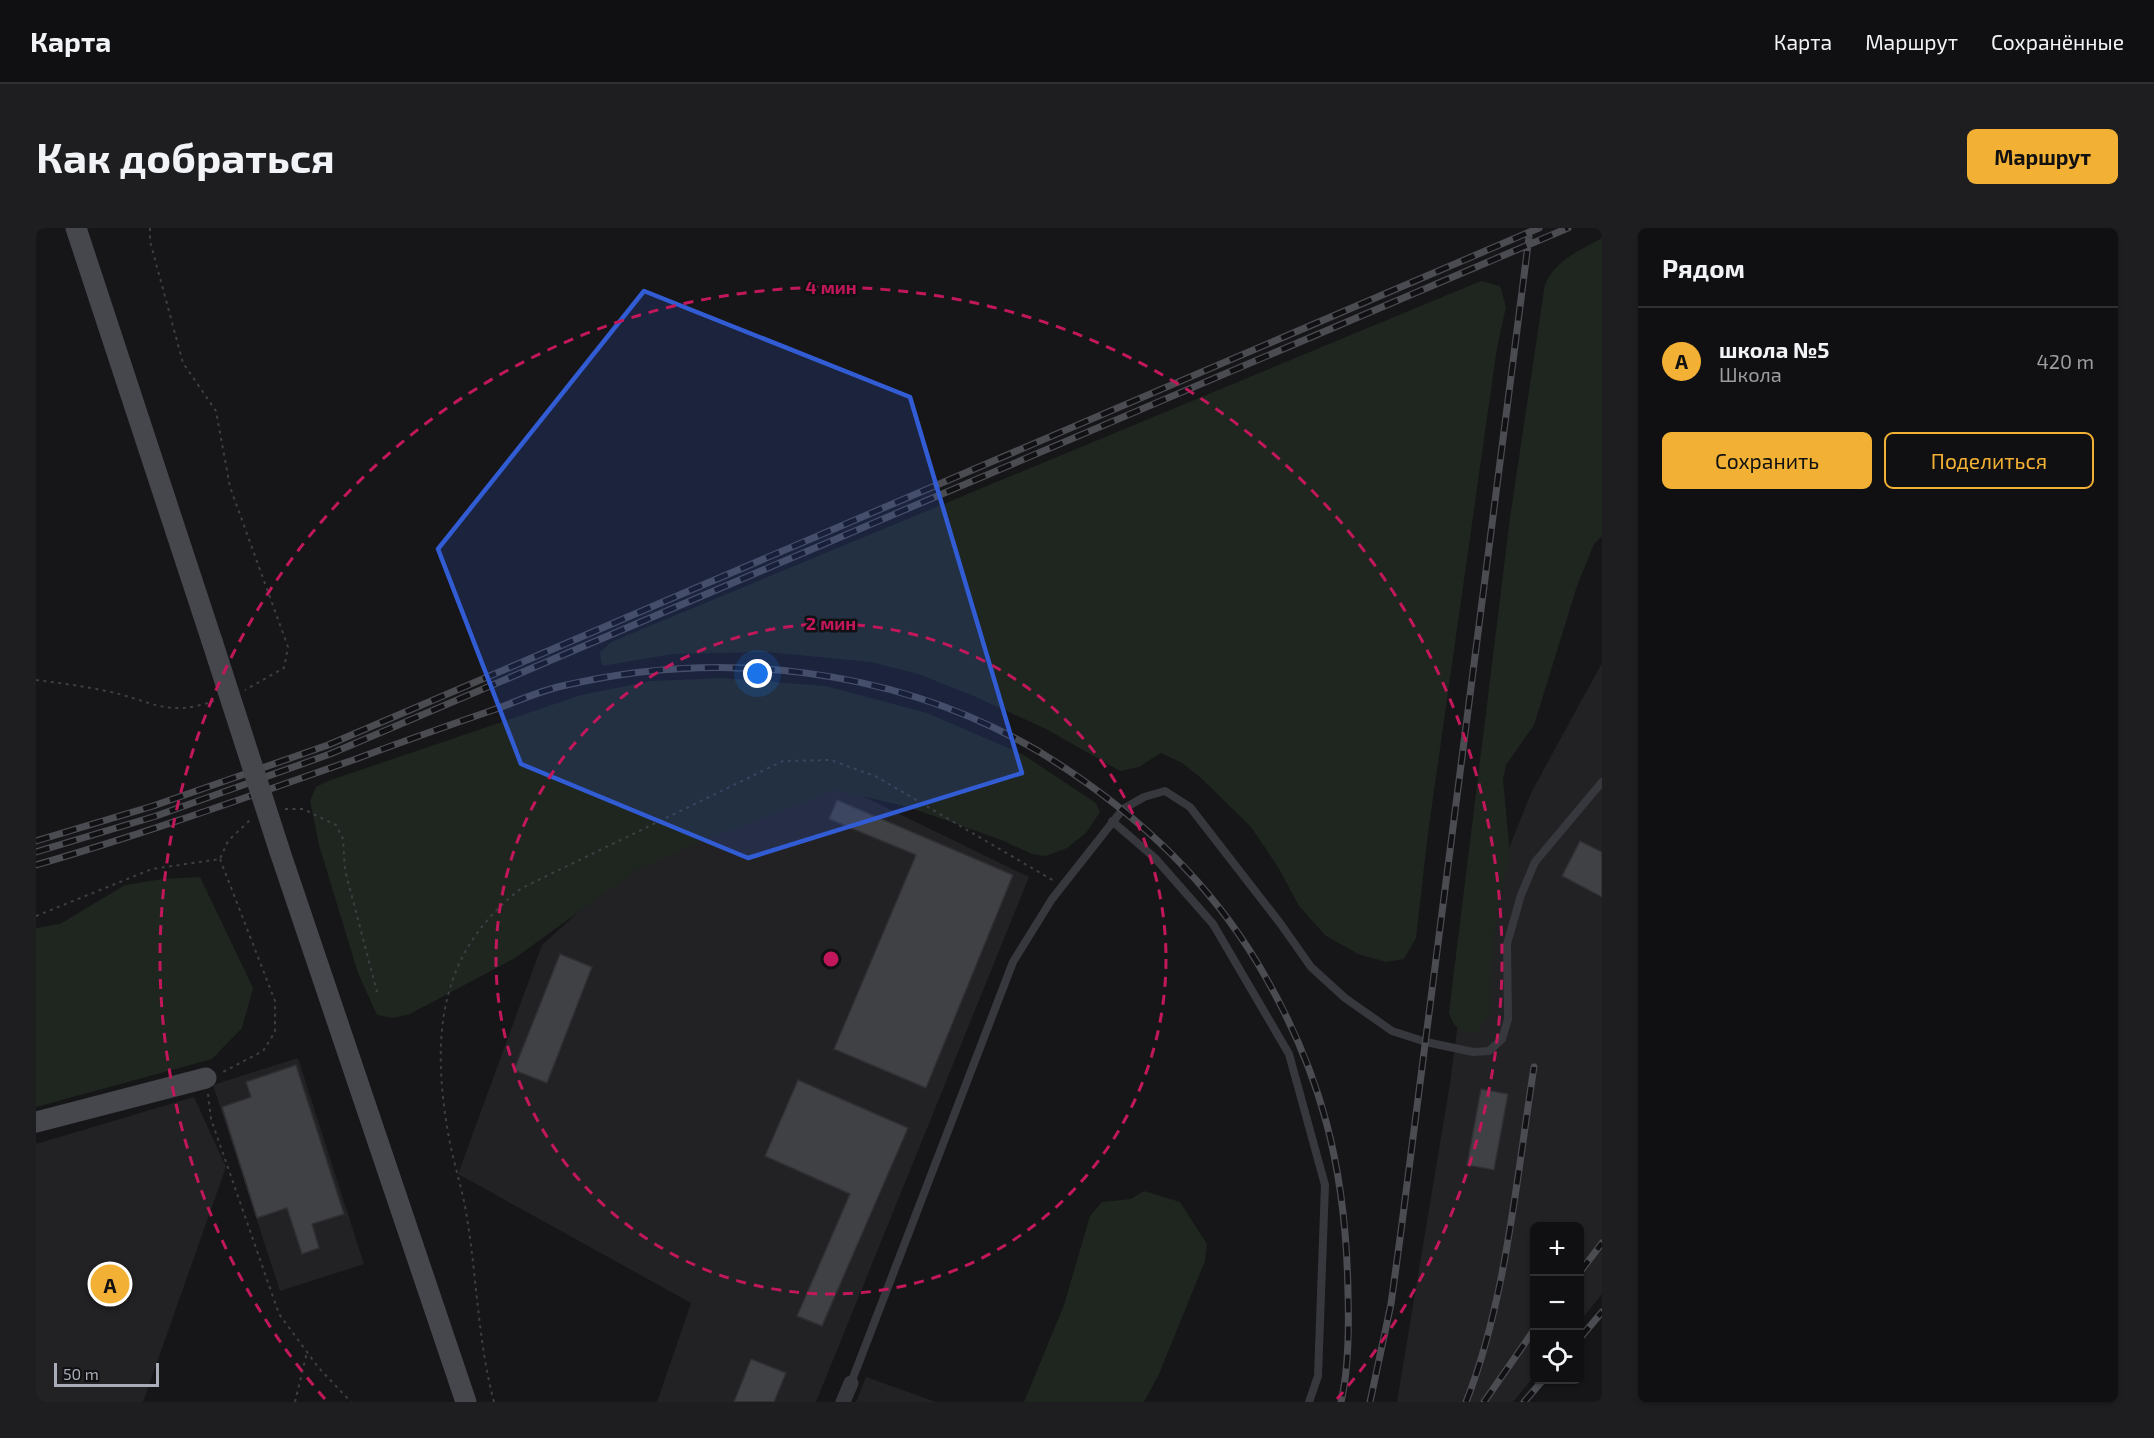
<!DOCTYPE html>
<html lang="ru">
<meta charset="utf-8">
<style>
body{margin:0;font-family:"Exo 2",sans-serif;background:#1e1e20;color:#f1f3f6}
.controls{position:absolute;right:18px;bottom:18px;display:grid;overflow:hidden;border-radius:9px;box-shadow:0 2px 4px #0004}
.controls button{width:54px;height:54px;display:grid;place-items:center;padding:0;border:0;border-bottom:2px solid #303032;background:#101012;color:#f1f3f6;font:30px sans-serif}
.scale{position:absolute;left:18px;bottom:15px;width:105px;box-sizing:border-box;padding-left:6px;border:3px solid #a8adb8;border-top:0;font-size:16px;line-height:21px;white-space:nowrap;color:#a8adb8;-webkit-text-stroke:4px #111113;paint-order:stroke}
.you{position:absolute;left:722px;top:446px;width:21px;height:21px;margin:-15px;border:4px solid #fff;border-radius:50%;background:#1a73e8;box-shadow:0 0 0 9px #1a73e833}
.badge{display:grid;place-items:center;width:39px;height:39px;border-radius:50%;background:#f2b134;color:#111;font-size:20px;font-weight:700}
.pin{position:absolute;translate:-50% -50%;border:3px solid #fff;box-shadow:0 2px 6px #0006}
.list{margin:0;padding:0;list-style:none}
h2{display:flex;justify-content:space-between;align-items:center;height:78px;margin:0;padding:0 24px;font-size:26px}
h2 small{font-size:20px;font-weight:400;color:#9c9d9f}
.list li{display:grid;grid-template-columns:39px 1fr auto;gap:18px;align-items:center;box-sizing:border-box;height:108px;padding:0 24px;border-top:2px solid #303032}
.list b{display:block;font-size:22px;white-space:nowrap}
.list p{margin:0;font-size:20px;white-space:nowrap;color:#9c9d9f}
.list em{font-size:20px;font-style:normal;color:#9c9d9f}
.actions{display:flex;gap:12px;padding:18px 24px}
.actions a{flex:1;padding:14px 0;border:2px solid #f2b134;border-radius:9px;text-align:center;font-size:21px;color:#f2b134}
.actions .main{background:#f2b134;color:#111}
.icon{flex:none;width:33px;height:33px;fill:none;stroke:currentColor;stroke-width:2;stroke-linecap:round;stroke-linejoin:round}
.map{position:relative;flex:none;width:1566px;height:1174px;overflow:hidden;border-radius:9px}
header{display:flex;align-items:center;gap:36px;box-sizing:border-box;height:84px;padding:0 30px;background:#101012;border-bottom:2px solid #303032}
header strong{font-size:28px}
nav{display:flex;gap:33px;margin-inline-start:auto;font-size:21px}
.intro{display:flex;align-items:center;justify-content:space-between;box-sizing:border-box;height:144px;padding:0 36px}
h1{margin:0;font-size:42px}
.button{padding:15px 27px;border-radius:9px;background:#f2b134;color:#111;font-size:21px;font-weight:700}
main{display:flex;gap:36px;padding:0 36px}
aside{flex:1;background:#101012;border-radius:9px;box-shadow:0 2px 4px #0004}
.map>svg:first-child{display:block}
.built{fill:#222225}
.green{fill:#1e261f}
.building{fill:#404145;stroke:#303034;stroke-width:1.5}
.lines{fill:none;stroke-linecap:round;stroke-linejoin:round}
.path{stroke:#3d3f44;stroke-width:2;stroke-dasharray:3 4.5;stroke-linecap:butt}
.lane{stroke:#37383d;stroke-width:8}
.street{stroke:#37383d;stroke-width:15}
.secondary{stroke:#45474d;stroke-width:21}
.rail-casing{stroke:#4a4c52;stroke-width:7}
.rail{stroke:#111113;stroke-width:4.5;stroke-dasharray:14;stroke-linecap:butt}
.secondary-bridge{stroke:#45474d;stroke-width:21}
.marked{fill:#325cd3;fill-opacity:0.2;stroke:#325cd3;stroke-width:4.5;stroke-linejoin:round}
.ring{fill:none;stroke:#c2185b;stroke-width:3;stroke-dasharray:10 8}
.centre{fill:#c2185b;stroke:#111113;stroke-width:3}
.ring-label{font-size:18px;text-anchor:middle;font-weight:bold;fill:#c2185b;stroke:#111113;stroke-width:5;stroke-linejoin:round;paint-order:stroke}
</style>
<header>
<strong>Карта</strong>
<nav><a>Карта</a><a>Маршрут</a><a>Сохранённые</a></nav>
</header>
<div class="intro"><h1>Как добраться</h1><a class="button">Маршрут</a></div>
<main>
<div class="map">
<svg width="1566" height="1174" viewBox="0 0 1566 1174">
<rect width="100%" height="100%" fill="#161618"/>
<path class="built" d="M 1566,435 L 1566,1066 L 1544,1093 L 1544,998 L 1498,998 L 1498,1148 L 1477,1174 L 1361,1174 L 1414,855 L 1432,721 L 1496,563 Z
M 804,557 L 993,649 L 780,1174 L 621,1174 L 655,1075 L 422,946 L 506,717 L 610,623 Z
M 262,830 L 328,1036 L 244,1063 L 177,857 Z
M 158,869 L 190,939 L 107,1174 L 0,1174 L 0,916 Z
M 830,1149 L 900,1174 L 820,1174 Z"/>
<path class="green" d="M 1566,10 L 1566,308 L 1558,316 L 1541,358 L 1498,497 L 1470,537 L 1467,551 L 1474,627 L 1462,676 L 1455,744 L 1454,785 L 1441,804 C 1425,805 1417,800 1413,784 L 1474,290 L 1509,56 C 1521,31 1543,23 1566,10 Z
M 1445,53 L 1464,58 L 1470,79 L 1461,120 L 1392,605 L 1380,710 L 1368,731 L 1350,734 L 1322,726 L 1290,708 L 1263,678 L 1242,639 L 1215,599 L 1165,550 L 1146,535 L 1125,525 L 1103,539 L 1084,543 L 1010,501 L 940,469 L 882,446 L 835,434 L 730,424 L 637,426 L 566,438 L 564,424 L 575,414 Z
M 686,450 L 790,458 L 891,485 L 986,526 L 1060,575 L 1064,584 L 1050,605 L 1031,620 L 1010,628 L 996,626 L 963,611 L 872,579 L 800,562 L 661,615 L 599,643 L 479,730 L 374,786 L 357,790 L 341,787 L 322,745 L 283,617 L 274,573 L 280,559 L 292,553 L 545,467 L 615,453 Z
M 164,649 L 217,760 L 206,800 L 176,831 L 0,879 L 0,700 L 24,696 L 89,657 L 126,651 Z
M 1108,963 L 1144,974 L 1171,1016 L 1169,1033 L 1123,1146 L 1108,1174 L 988,1174 L 1028,1077 L 1054,988 L 1066,974 L 1095,971 Z"/>
<path class="building" d="M 801,572 L 977,647 L 890,860 L 798,821 L 880,627 L 793,591 Z
M 1544,613 L 1566,624 L 1566,669 L 1526,648 Z
M 524,726 L 556,739 L 511,855 L 478,842 Z
M 260,837 L 308,986 L 276,996 L 283,1020 L 266,1026 L 251,980 L 221,990 L 186,879 L 215,869 L 210,854 Z
M 762,852 L 872,900 L 786,1098 L 761,1088 L 814,966 L 729,928 Z
M 1445,861 L 1472,866 L 1458,942 L 1431,937 Z
M 715,1131 L 750,1145 L 738,1174 L 698,1174 Z"/>
<g class="lines">
<path class="path" d="M 114,0 L 114,13 L 147,135 L 180,183 L 194,259 L 252,419 L 248,440 L 209,462
M 0,452 C 23,455 47,458 70,463 C 115,472 130,490 178,473
M 249,581 L 267,581 L 300,597 L 307,611 L 309,642 L 341,764
M 184,631 L 239,773 L 239,804 L 227,823 L 185,845
M 0,688 L 116,641 L 184,631 L 192,613 L 215,591
M 172,866 L 175,891 L 243,1086 L 282,1139 L 315,1174
M 259,1174 L 271,1124
M 458,1174 C 442,1114 441,1051 431,990 C 427,963 418,937 413,910 C 395,811 401,724 486,660 L 747,533 L 795,532 L 841,549 L 1018,653"/>
<path class="lane" d="M 1076,593 L 1119,630 L 1177,696 L 1253,826 L 1289,957 L 1282,1148 L 1273,1174
M 815,1155 L 977,734 L 1016,671 L 1087,581 L 1108,569 L 1129,563 L 1154,579 L 1244,695 L 1275,739 L 1309,770 L 1356,803 L 1390,814 L 1437,824 L 1453,823 L 1466,811 L 1472,791 L 1471,716 L 1485,667 L 1499,634 L 1566,554"/>
<path class="street" d="M 807,1174 L 815,1155"/>
<path class="secondary" d="M 40,0 L 176,413
M 244,624 L 430,1174
M 0,894 L 170,850"/>
<defs>
<path id="rail" d="M 0,613 L 117,578 L 292,517 L 1503,0
M 0,624 L 120,588 L 294,526 L 1532,0
M 0,637 C 108,606 214,568 320,531 C 365,514 411,498 457,482 C 480,474 503,463 526,458 C 685,420 860,440 1002,523 C 1091,577 1168,646 1222,736 C 1286,844 1310,940 1312,1065 C 1313,1100 1313,1140 1305,1174
M 1544,1044 L 1566,1015
M 1544,1110 L 1566,1084
M 1334,1174 L 1355,1076 L 1365,1003 L 1493,9
M 1430,1174 C 1470,1074 1481,946 1498,839
M 1448,1174 L 1498,1102
M 1488,1174 L 1507,1152"/>
</defs>
<use href="#rail" class="rail-casing"/>
<use href="#rail" class="rail"/>
<path class="secondary-bridge" d="M 176,413 L 244,624"/>
</g>
<path class="marked" d="M 608,63 L 874,169 L 986,545 L 712,630 L 485,536 L 402,321 Z"/>
<g class="ring">
<circle cx="795" cy="731" r="335"/>
<path d="M289 1171A671 671 0 1 1 1301 1171"/>
</g>
<circle cx="795" cy="731" r="9" class="centre"/>
<g class="ring-label">
<text x="795" y="66">4 мин</text>
<text x="795" y="402">2 мин</text>
</g>
</svg>
<div class="controls">
<button>+</button>
<button>−</button>
<button><svg class="icon" aria-label="locate" viewBox="0 0 24 24"><circle cx="12" cy="12" r="6"/><path d="M12 2v4M12 18v4M2 12h4M18 12h4"/></svg></button>
</div>
<div class="scale">50 m</div>
<div class="you"></div>
<div class="pin badge" style="left:74px;top:1056px">A</div>
</div>
<aside>
<h2>Рядом<small></small></h2>
<ul class="list">
<li><span class="badge">A</span><div><b>школа №5</b><p>Школа</p></div><em>420 m</em></li>
</ul>
<div class="actions"><a class="main">Сохранить</a><a>Поделиться</a></div>
</aside>
</main>
